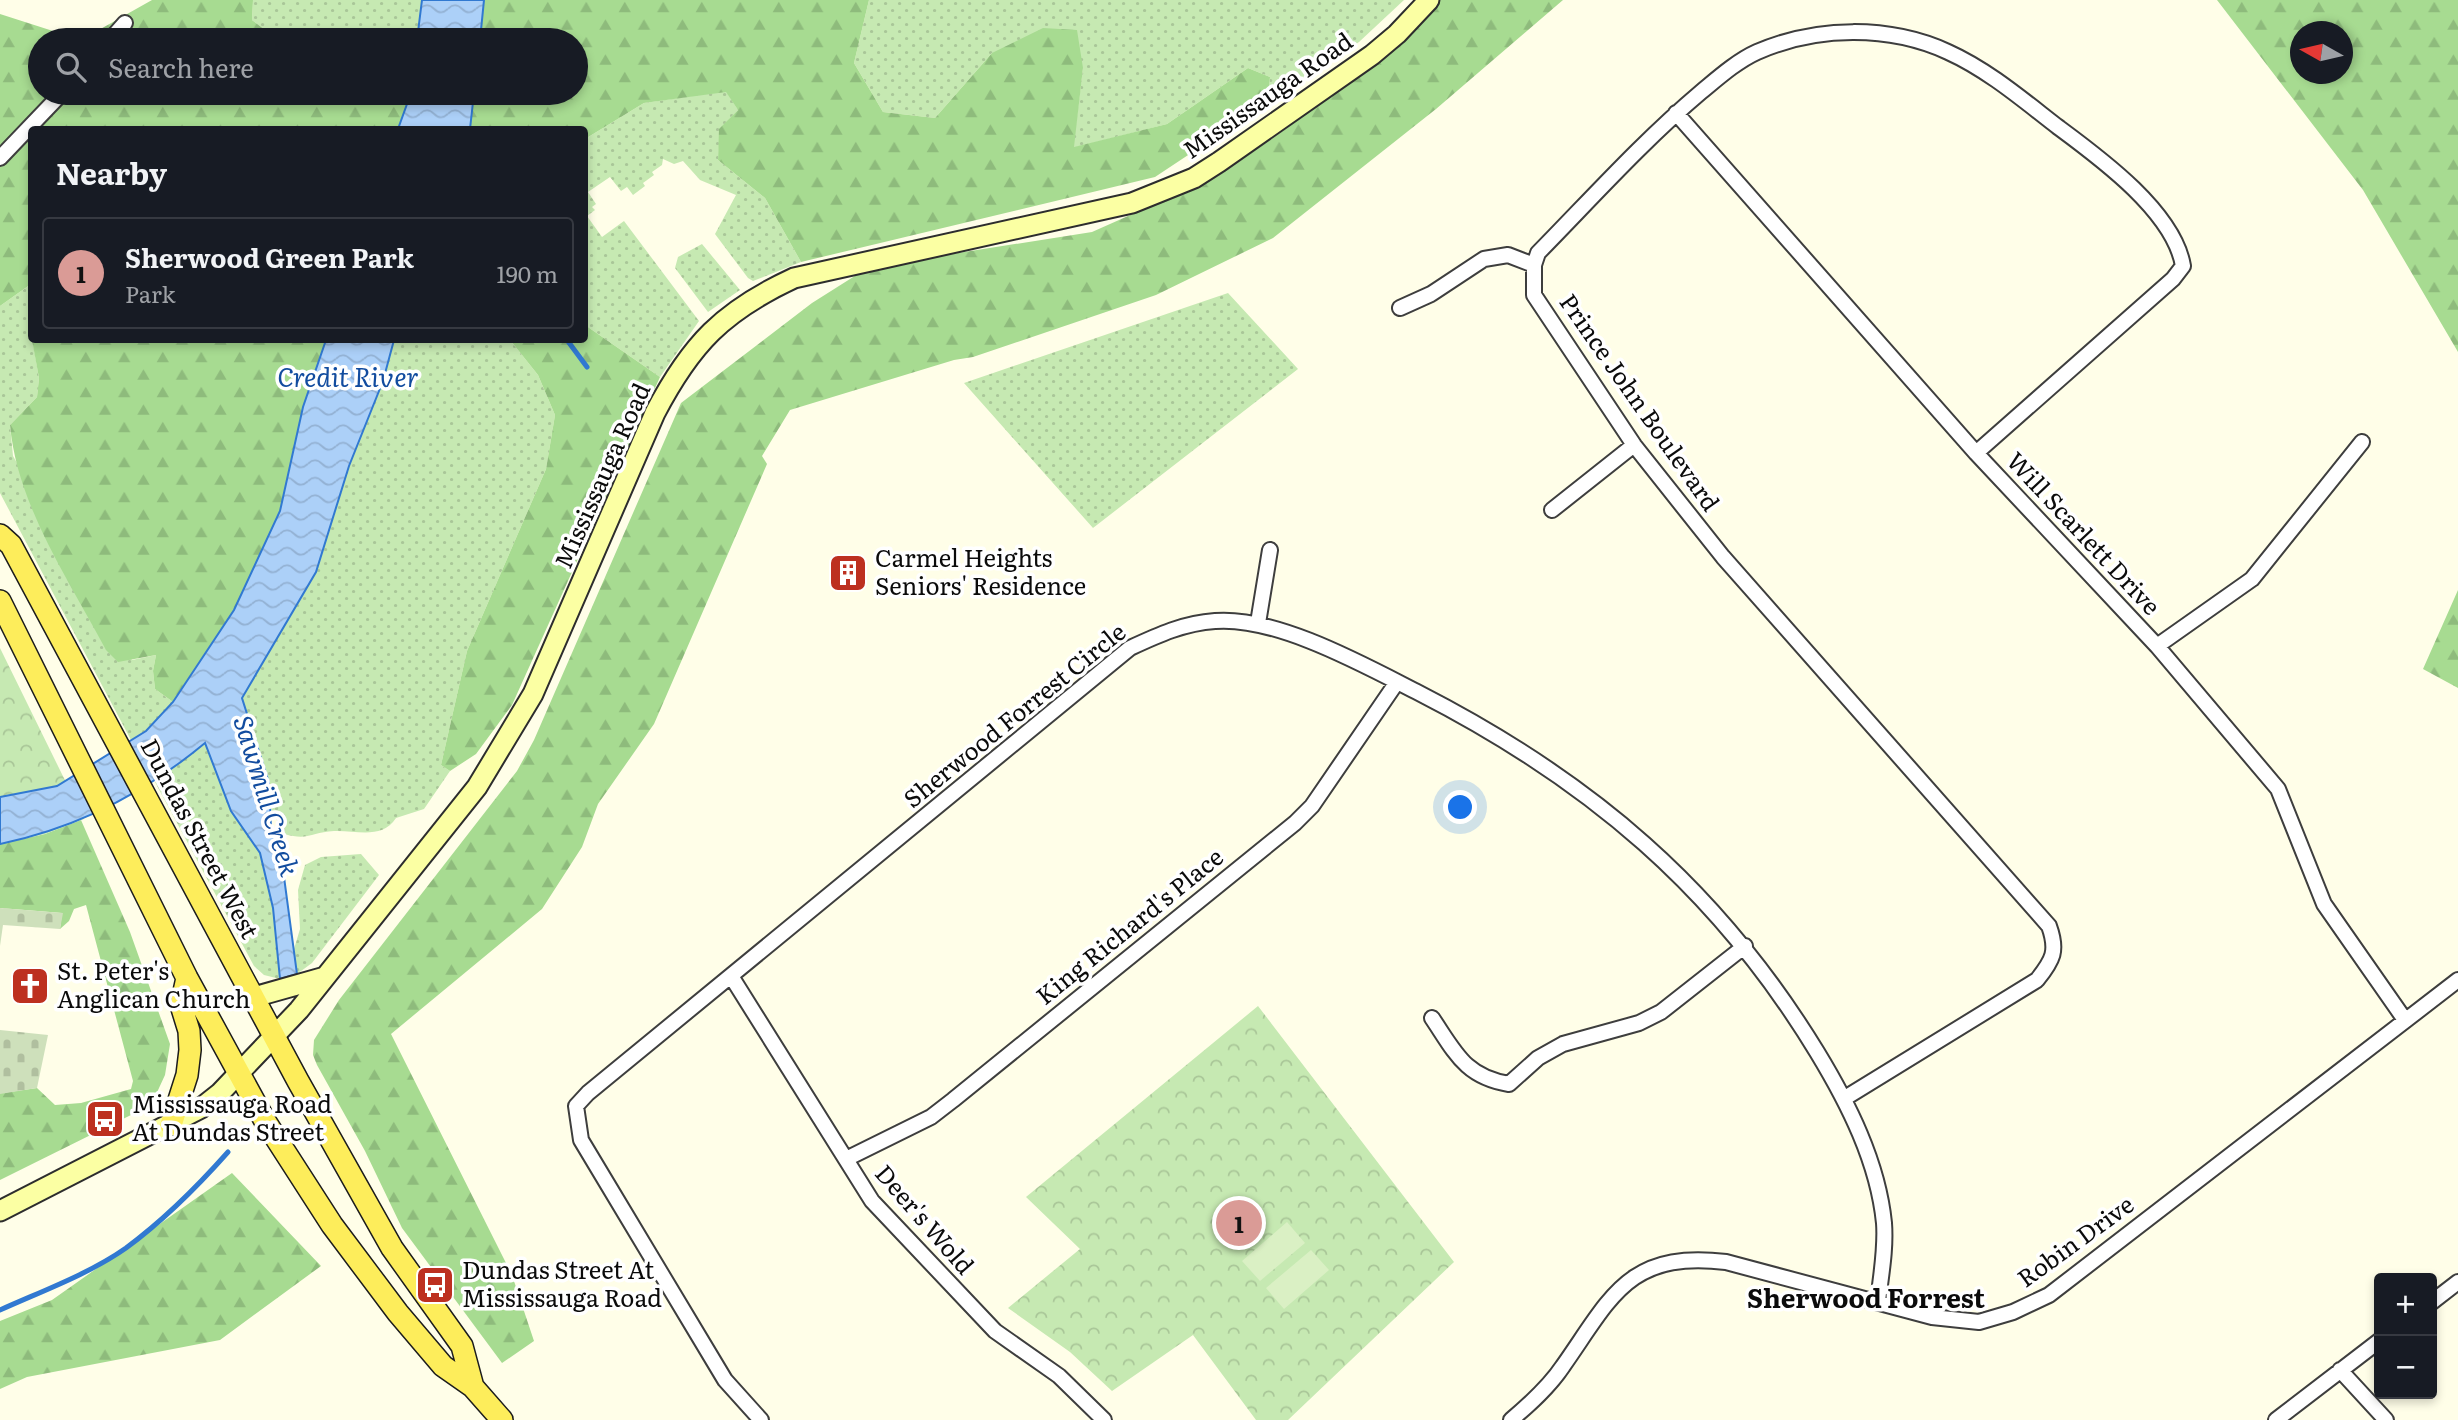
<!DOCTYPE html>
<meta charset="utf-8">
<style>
body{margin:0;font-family:Literata,serif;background:#242831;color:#f1f3f6}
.controls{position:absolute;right:21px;bottom:21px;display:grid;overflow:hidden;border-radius:7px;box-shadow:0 4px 10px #0003}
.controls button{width:63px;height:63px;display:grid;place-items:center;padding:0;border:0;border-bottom:2px solid #363941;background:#171b24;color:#f1f3f6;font:35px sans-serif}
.compass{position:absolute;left:2290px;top:21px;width:63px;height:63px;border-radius:50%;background:#171b24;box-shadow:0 4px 10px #0003;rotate:278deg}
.you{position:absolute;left:1461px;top:808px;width:24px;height:24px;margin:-18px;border:5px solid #fff;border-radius:50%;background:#1a73e8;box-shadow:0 0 0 10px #1a73e833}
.badge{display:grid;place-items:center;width:46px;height:46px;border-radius:50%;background:#da9b96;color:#111;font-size:23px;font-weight:700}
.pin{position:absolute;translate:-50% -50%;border:4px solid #fff;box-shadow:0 2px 7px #0006}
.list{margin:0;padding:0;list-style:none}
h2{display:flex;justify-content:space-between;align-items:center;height:91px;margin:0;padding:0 28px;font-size:30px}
h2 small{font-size:23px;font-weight:400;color:#9ea1a6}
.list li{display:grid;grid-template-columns:46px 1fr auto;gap:21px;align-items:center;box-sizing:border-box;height:112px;margin:0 14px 14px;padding:0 14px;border:2px solid #363941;border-radius:7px}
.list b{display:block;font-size:26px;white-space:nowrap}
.list p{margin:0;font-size:23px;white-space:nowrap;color:#9ea1a6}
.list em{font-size:23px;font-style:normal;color:#9ea1a6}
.icon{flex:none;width:38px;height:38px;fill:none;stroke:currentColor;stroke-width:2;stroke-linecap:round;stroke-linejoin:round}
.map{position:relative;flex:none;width:2458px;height:1420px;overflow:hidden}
.search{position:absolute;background:#171b24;box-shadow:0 4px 10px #0003;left:28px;top:28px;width:560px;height:77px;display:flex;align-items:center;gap:18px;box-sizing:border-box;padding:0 24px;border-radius:38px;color:#9ea1a6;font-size:26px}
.panel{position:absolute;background:#171b24;box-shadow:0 4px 10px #0003;left:28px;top:126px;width:560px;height:217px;border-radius:7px}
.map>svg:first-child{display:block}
.grass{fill:url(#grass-dots)}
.forest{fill:url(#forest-firs);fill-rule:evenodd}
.cemetery{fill:url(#cemetery-stones)}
.park{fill:url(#park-crowns)}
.pitch{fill:#daf0c4}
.water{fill:url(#water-waves);stroke:#3179d1;stroke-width:2}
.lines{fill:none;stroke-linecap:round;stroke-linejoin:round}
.stream{stroke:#3179d1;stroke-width:5}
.street-casing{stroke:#3e3e3e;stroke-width:18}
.secondary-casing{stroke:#2d2d2d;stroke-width:23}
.primary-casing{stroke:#1c1c1c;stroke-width:24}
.street{stroke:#fff;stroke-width:14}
.secondary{stroke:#fbffa3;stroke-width:19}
.primary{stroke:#fded5b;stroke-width:21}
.labels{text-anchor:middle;stroke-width:7;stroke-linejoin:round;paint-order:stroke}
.street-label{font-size:24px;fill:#0b0b0b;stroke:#fff}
.poi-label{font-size:24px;fill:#0b0b0b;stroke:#fff;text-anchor:start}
.water-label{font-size:26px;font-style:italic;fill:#124c9f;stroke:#fff}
.neighbourhood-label{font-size:26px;font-weight:bold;fill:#0b0b0b;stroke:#fff}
</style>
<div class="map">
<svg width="2458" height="1420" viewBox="0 0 2458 1420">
<defs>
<pattern id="grass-dots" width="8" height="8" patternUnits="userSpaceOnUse" patternTransform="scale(1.75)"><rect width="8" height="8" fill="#c6e9b2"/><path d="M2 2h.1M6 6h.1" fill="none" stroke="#a9c698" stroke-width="1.8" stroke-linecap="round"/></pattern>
<pattern id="forest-firs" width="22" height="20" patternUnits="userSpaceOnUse" patternTransform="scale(1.75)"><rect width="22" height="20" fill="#a7db91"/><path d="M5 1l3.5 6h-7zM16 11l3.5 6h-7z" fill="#8ebb7c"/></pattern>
<pattern id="cemetery-stones" width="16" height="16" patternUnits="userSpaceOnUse" patternTransform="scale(1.75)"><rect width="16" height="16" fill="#cee0bb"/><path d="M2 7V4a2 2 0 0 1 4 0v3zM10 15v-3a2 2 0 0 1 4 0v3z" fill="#b0bf9f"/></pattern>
<pattern id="park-crowns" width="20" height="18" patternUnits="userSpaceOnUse" patternTransform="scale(1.75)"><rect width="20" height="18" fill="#c6e9b2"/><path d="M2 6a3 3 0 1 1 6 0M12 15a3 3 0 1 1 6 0" fill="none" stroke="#a9c698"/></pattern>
<pattern id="water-waves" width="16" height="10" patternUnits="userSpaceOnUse" patternTransform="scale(1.75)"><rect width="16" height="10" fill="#acd0f8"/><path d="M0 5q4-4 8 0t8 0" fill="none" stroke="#93b1d3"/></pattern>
</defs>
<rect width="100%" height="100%" fill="#fffee8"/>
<path class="grass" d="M 253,0 L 422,0 L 417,40 L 304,40 L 274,37 L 252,20 Z
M 869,0 L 1404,0 L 1359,42 L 1268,102 L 1270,77 L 1248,68 L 1167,124 L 1073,148 L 1083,68 L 992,53 L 935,118 L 883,112 L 854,63 Z
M 726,91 L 738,110 L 720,129 L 718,160 L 765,198 L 801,262 L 753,281 L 748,278 L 715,234 L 736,195 L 700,180 L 683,161 L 674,164 L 663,159 L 662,165 L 652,172 L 654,175 L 643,183 L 645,186 L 633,195 L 627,187 L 621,191 L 610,177 L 588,192 L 596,204 L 592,207 L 595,210 L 587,216 L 602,237 L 624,221 L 699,321 L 660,377 L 585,325 L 585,139 L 644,103 Z
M 702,244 L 740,290 L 708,312 L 675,268 L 678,257 Z
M 31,284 L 30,326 L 39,378 L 37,397 L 10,425 L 13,456 L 132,660 L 156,655 L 153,671 L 155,689 L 173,702 L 146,731 L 131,740 L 0,493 L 0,306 Z
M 1228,293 L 1298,369 L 1093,528 L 964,383 Z
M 394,340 L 510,340 L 538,375 L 555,415 L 546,469 L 467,651 L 441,765 L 450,771 L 424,809 L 396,818 C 382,840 356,830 334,831 C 312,832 309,841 284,834 L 271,809 L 269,783 L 242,698 L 316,572 L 349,466 L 383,381 Z
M 205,743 L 231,810 L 260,853 L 273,908 L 280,979 L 264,975 L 254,966 L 155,782 Z
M 361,854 L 379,875 L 312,963 L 297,974 L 294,949 L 300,929 L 298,890 L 305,865 L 321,857 Z"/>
<path class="forest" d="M 152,0 L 253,0 L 252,20 L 274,37 L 304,40 L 40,40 L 40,93 L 411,93 L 398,129 L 32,130 L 31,284 L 0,306 L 0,14 L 81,40 Z
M 484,0 L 869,0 L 854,63 L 883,112 L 935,118 L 992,53 L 1043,28 L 1077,30 L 1083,68 L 1074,147 L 1167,124 L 1248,68 L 1270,77 L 1268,102 L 1155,177 L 801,262 L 765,198 L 718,160 L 719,129 L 738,110 L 726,92 L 644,103 L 585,139 L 584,130 L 470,130 L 474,93 L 576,93 L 576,40 L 480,40 Z
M 1438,0 L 1563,0 L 1436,109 L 1273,238 L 1156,295 L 973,357 L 954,360 L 790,410 L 762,456 L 767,464 L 654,724 L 598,804 L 582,847 L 542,909 L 391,1034 L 512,1275 L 534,1341 L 502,1363 L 402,1228 L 365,1151 L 317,1065 L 313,1055 L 314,1040 L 339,1000 L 517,771 L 534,740 L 681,403 L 812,303 L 869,267 L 1092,232 L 1218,176 L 1287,128 L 1424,18 Z
M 2217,0 L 2458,0 L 2458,352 L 2363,190 ZM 2300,32 L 2342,32 L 2342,74 L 2300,74 Z
M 585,325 L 660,377 L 512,705 L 476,754 L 450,771 L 441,765 L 467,651 L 546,469 L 555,415 L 538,375 L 510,340 L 584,340 Z
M 32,340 L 326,340 L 303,407 L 280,511 L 234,610 L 173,702 L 155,689 L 153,671 L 156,655 L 118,662 L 106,650 C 69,580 17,505 10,425 L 37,397 L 39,378 Z
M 2458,590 L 2458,688 L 2423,669 Z
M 81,820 L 130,932 L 170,1044 L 165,1075 L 153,1101 L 133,1114 L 0,1180 L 0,1070 L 2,1093 L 37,1088 L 55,1105 L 81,1103 L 131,1089 L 133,1081 L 86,905 L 74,909 L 69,921 L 60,929 L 62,913 L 0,908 L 0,844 L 45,834 Z
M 232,1173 L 321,1266 L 220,1340 L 27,1377 L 0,1389 L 0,1321 L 52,1300 Z"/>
<path class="cemetery" d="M 0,908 L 63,913 L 60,929 L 3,925 L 0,946 Z
M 0,1030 L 48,1035 L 37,1088 L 0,1094 Z"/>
<path class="park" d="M 0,648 L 84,819 L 45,834 L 0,844 Z
M 1258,1006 L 1454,1262 L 1288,1420 L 1256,1420 L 1193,1335 L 1112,1391 L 1070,1352 L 1008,1308 L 1080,1249 L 1026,1197 Z"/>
<path class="pitch" d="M 1287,1222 L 1305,1243 L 1260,1281 L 1242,1261 Z
M 1311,1250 L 1329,1270 L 1284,1309 L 1266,1288 Z"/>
<path class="water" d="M 422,0 L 484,0 L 480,40 L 417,40 Z
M 411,93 L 474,93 L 470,129 L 398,129 Z
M 326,340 L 394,340 L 383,381 L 349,466 L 316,572 L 242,698 L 269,783 L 271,828 L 284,877 L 297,974 L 280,979 L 273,908 L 260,853 L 231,811 L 205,743 C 145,793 77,828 0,844 L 0,797 L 57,786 L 146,731 L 173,702 L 234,610 L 280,511 L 303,407 Z"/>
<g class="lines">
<path class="stream" d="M 567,340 L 587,367
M 0,1310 C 42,1291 89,1274 126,1248 C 164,1220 197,1187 228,1152"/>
<defs>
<path id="street" d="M 110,40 L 125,23
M 1676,113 L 1976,453 L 2157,646 L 2278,789 L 2324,904 L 2405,1020
M 0,158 L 62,93
M 1400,308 L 1431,294 L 1484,259 L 1508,255 L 1534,265
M 1552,510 L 1634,445
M 1258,623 L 1270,550
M 2157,646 L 2252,579 L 2362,442
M 731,976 L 872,1201 L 995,1331 L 1059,1376 L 1104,1420
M 1432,1018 C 1455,1052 1465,1077 1509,1084 L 1538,1058 L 1563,1044 L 1639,1023 L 1661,1012 L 1745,946
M 1845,1098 L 2037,980 C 2053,960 2058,951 2049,926 L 1723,557 L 1634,445 L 1534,295 L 1534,265 L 1538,253 C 1591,199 1643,141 1701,92 C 1718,78 1737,61 1757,52 C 1817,26 1889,25 1948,52 C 1988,70 2023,100 2058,127 C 2100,158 2174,212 2183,266 L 2173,279 L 1976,453
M 846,1159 L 931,1117 L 953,1100 L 1295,823 L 1312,806 L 1397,682
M 2432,1302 L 2458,1282
M 2340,1370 L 2386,1420
M 761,1420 L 725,1380 L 581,1140 L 576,1106 L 588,1093 L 1130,648 C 1158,635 1184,623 1215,621 C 1276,616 1364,665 1419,693 C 1589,780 1717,888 1817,1052 C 1848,1103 1878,1162 1884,1223 C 1886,1249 1881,1275 1878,1301
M 1511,1420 C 1530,1404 1549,1387 1563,1366 C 1611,1298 1628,1250 1726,1262 L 1932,1317 L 1979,1322 L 2013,1312 L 2049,1295 L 2458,980
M 2276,1420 L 2379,1341"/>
<path id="secondary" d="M 254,997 L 325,977
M 0,1211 L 201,1108 L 220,1093 L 299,1010 L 477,787 L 533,694 L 655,413 C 691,344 723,311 794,278 L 1132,203 L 1194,178 L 1219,162 L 1372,55 L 1397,34 L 1429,0"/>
<path id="primary" d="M 0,535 L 11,545 L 298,1081 L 392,1248 L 462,1346 L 473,1387
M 0,601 L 187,978 L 265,1121 L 332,1225 L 398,1313 L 443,1366 L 473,1387 L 502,1420
M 171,1125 L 187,1075 L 190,1050 L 189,1031 L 181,1005 L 187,978"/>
</defs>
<use href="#street" class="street-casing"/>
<use href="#secondary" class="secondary-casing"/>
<use href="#primary" class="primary-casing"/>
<use href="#street" class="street"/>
<use href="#secondary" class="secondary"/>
<use href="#primary" class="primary"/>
</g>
<defs>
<symbol id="building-square" viewBox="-11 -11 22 22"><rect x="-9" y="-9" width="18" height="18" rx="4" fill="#bd3020" stroke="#fff"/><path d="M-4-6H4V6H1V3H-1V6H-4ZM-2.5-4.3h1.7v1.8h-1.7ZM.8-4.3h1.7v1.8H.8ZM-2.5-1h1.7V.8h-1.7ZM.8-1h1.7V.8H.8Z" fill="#fff"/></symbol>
<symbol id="church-square" viewBox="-11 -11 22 22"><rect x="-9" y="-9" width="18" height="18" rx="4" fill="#bd3020" stroke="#fff"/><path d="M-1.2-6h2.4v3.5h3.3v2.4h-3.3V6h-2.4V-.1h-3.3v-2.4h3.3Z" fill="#fff"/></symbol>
<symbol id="bus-square" viewBox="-11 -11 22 22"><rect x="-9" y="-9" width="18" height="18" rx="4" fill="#bd3020" stroke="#fff"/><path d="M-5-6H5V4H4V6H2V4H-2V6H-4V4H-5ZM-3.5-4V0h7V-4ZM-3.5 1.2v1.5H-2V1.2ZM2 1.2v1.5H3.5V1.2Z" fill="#fff"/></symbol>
</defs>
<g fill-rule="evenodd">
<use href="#building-square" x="826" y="551" width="44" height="44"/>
<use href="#church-square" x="8" y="964" width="44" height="44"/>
<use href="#bus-square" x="83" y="1097" width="44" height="44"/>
<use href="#bus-square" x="413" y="1263" width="44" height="44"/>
</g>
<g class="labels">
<g class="street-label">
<text transform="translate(1268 96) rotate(-35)" y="8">Mississauga Road</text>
<text transform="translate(1639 403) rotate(55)" y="8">Prince John Boulevard</text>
<text transform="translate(603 476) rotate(-66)" y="8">Mississauga Road</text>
<text transform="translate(2083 534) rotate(47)" y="8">Will Scarlett Drive</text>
<text transform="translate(1015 716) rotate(-39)" y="8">Sherwood Forrest Circle</text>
<text transform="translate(199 839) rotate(62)" y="8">Dundas Street West</text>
<text transform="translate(1130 927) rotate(-39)" y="8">King Richard's Place</text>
<text transform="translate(924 1220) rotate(49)" y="8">Deer's Wold</text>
<text transform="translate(2076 1242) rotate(-36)" y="8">Robin Drive</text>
</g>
<g class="poi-label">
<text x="875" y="567">Carmel Heights<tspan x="875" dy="28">Seniors' Residence</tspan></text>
<text x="57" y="980">St. Peter's<tspan x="57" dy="28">Anglican Church</tspan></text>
<text x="132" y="1113">Mississauga Road<tspan x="132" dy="28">At Dundas Street</tspan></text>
<text x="462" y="1279">Dundas Street At<tspan x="462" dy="28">Mississauga Road</tspan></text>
</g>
<g class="water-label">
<text x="348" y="387">Credit River</text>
<text transform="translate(266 796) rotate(73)" y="9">Sawmill Creek</text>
</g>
<g class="neighbourhood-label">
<text x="1866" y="1308">Sherwood Forrest</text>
</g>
</g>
</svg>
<div class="controls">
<button>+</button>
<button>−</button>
</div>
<svg class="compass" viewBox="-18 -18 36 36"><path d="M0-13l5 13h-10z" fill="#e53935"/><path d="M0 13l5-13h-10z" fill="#9ea1a6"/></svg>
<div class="you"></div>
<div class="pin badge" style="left:1239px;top:1223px">1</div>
<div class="search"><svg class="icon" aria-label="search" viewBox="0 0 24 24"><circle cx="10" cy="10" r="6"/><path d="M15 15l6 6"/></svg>Search here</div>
<section class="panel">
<h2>Nearby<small></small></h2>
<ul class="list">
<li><span class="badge">1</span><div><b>Sherwood Green Park</b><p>Park</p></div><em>190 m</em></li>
</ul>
</section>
</div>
